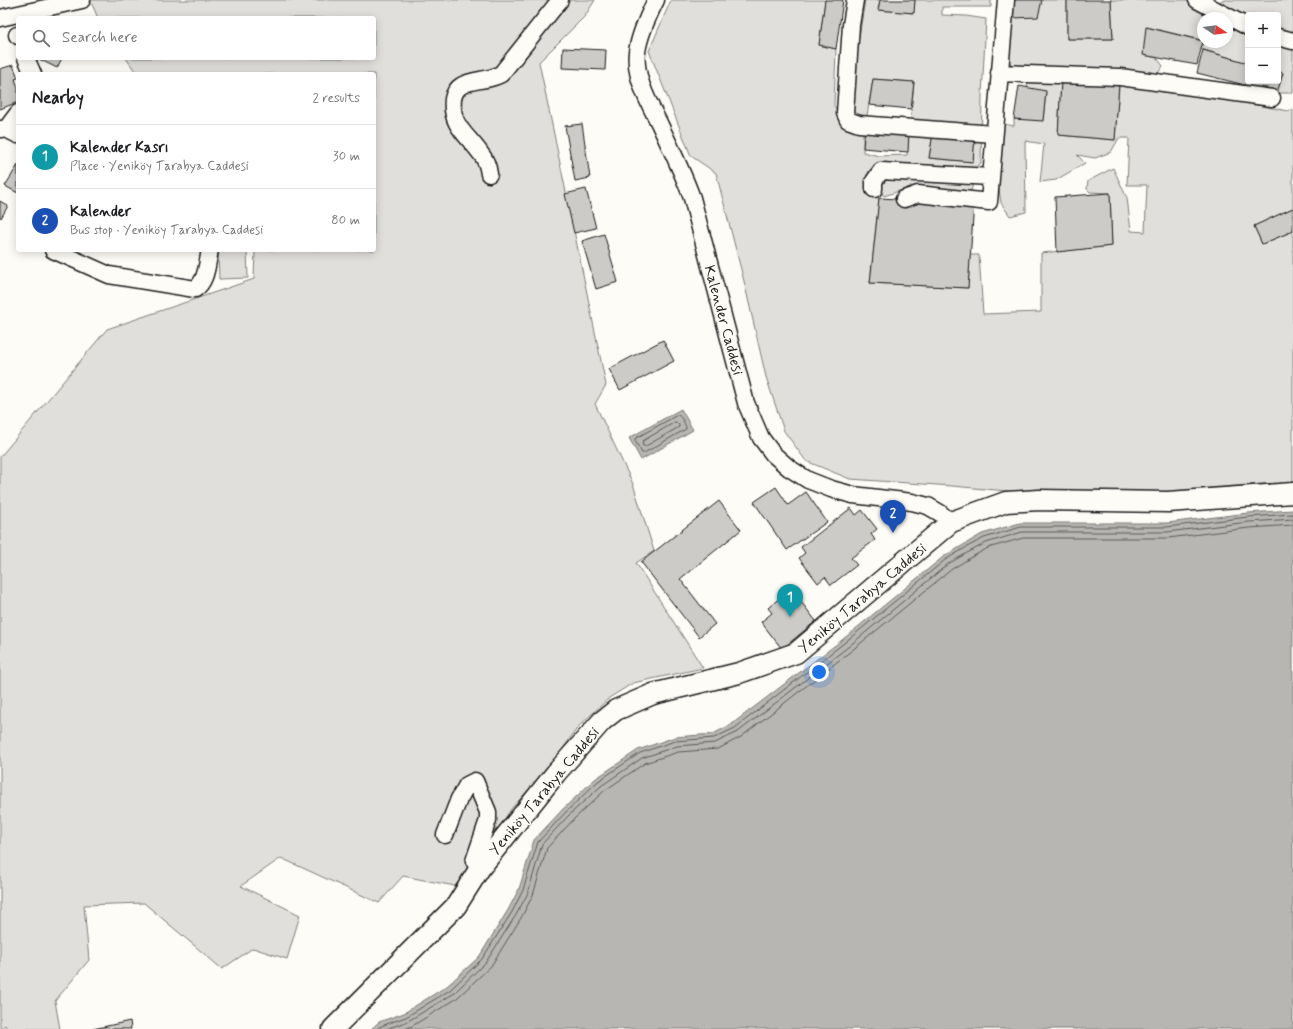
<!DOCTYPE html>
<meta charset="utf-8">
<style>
body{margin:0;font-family:Mynerve,sans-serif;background:#f2f2f2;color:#202124}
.controls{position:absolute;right:12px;top:12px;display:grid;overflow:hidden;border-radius:4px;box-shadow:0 2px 10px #0003}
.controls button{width:36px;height:36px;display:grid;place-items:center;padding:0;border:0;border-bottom:1px solid #e0e0e0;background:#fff;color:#202124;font:20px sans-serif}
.compass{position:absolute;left:1197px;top:12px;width:36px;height:36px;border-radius:50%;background:#fff;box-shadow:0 2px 10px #0003;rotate:103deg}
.you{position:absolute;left:819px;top:672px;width:14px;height:14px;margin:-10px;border:3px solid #fff;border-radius:50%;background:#1a73e8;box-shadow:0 0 0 6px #1a73e833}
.badge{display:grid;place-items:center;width:26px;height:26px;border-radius:50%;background:#1c1c1c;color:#fff;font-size:13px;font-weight:700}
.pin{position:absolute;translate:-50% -33px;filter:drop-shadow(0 1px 2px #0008)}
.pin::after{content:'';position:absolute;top:21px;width:14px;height:12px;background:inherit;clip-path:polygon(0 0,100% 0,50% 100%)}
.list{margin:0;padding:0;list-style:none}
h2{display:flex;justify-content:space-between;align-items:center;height:52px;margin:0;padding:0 16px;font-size:17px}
h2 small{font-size:13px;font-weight:400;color:#757577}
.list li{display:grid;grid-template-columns:26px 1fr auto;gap:12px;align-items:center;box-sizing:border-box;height:64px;padding:0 16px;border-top:1px solid #e0e0e0}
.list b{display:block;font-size:15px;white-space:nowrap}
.list p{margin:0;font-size:13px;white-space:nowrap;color:#757577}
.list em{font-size:13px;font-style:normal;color:#757577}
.icon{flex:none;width:22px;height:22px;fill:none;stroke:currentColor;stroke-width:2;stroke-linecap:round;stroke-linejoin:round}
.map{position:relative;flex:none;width:1293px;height:1029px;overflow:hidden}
.search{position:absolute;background:#fff;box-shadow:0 2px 10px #0003;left:16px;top:16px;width:360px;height:44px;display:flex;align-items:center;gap:10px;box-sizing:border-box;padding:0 14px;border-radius:4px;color:#757577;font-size:15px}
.panel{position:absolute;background:#fff;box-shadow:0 2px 10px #0003;left:16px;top:72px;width:360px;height:180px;border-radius:4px}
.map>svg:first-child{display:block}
.green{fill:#e0dfdb;stroke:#7e7e7c;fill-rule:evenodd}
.water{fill:#b7b6b2;stroke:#797876}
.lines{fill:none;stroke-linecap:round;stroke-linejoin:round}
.shore{stroke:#5a5a58;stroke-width:1}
.building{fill:#cccbc8;stroke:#1c1c1c}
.minor-casing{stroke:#1c1c1c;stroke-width:19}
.major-casing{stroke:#1c1c1c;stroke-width:23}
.minor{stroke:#fdfcf7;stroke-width:16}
.major{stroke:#fdfcf7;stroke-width:20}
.labels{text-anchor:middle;stroke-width:3;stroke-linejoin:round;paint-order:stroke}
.street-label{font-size:15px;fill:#1c1c1c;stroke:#fdfcf7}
</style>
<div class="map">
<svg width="1293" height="1029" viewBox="0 0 1293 1029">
<rect width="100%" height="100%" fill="#fdfcf7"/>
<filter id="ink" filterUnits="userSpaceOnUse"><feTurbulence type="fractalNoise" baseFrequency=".025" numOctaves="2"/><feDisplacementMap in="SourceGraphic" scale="8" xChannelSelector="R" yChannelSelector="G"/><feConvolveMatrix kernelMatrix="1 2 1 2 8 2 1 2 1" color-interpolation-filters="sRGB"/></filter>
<g filter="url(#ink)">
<path class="green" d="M 90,0 L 595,0 L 585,16 L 539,62 L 606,385 L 595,404 L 633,484 L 654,551 L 636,563 L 703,668 L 633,683 L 609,698 L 578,727 L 553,763 L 511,809 L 473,870 L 455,886 L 403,876 L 379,903 L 281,858 L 241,886 L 300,915 L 287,959 L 253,948 L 222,969 L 144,903 L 84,905 L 89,960 L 55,1001 L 60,1029 L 8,1029 L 5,1025 L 0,1029 L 0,457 L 107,329 L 254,279 L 255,250 L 374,250 L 374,74 L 137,74 L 126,58 L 374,58 L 374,18 L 98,18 Z
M 671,0 L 825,0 L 819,45 L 836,49 L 834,105 L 844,126 L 863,133 L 863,152 L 879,156 L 907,155 L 914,82 L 873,79 L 867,116 L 850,114 L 849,99 L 865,0 L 880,0 L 879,10 L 913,13 L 915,0 L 991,0 L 991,7 L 942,7 L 942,15 L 966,16 L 986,19 L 982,95 L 981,163 L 969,174 C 949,172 924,172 904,168 C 897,166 889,160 880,163 C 863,168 859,194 879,198 L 870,283 L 968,288 L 970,255 L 979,255 L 983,314 L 1041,312 L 1041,253 L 1112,246 L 1110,193 L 1090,192 L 1087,189 L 1088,181 L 1113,168 L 1127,198 L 1131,231 L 1145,232 L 1147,185 L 1127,185 L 1129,138 L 1119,138 L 1111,152 L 1095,158 L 1077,155 L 1085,163 L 1056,180 L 1040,182 L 1044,144 L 1025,141 L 1026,212 L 1010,216 L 1001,203 L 994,154 L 995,122 L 1014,126 L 1014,119 L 1043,120 L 1046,92 L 1027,88 L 1029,70 L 1015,68 L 1010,63 L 1009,56 L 1012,18 L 1042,0 L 1067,0 L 1067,39 L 1113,39 L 1111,0 L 1184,0 L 1224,18 L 1203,18 L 1203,42 L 1227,42 L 1227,20 L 1248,29 L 1248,63 L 1201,49 L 1202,40 L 1147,27 L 1144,55 L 1157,58 L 1163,66 L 1149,86 L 1165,87 L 1288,111 L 1293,109 L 1293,208 L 1254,226 L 1262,244 L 1293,231 L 1293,484 L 1083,498 L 952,486 L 850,479 L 806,461 L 784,431 L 766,377 L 743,277 L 716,173 L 691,156 L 649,51 ZM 1061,81 L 1119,84 L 1115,140 L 1058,135 ZM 982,132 L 974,146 L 973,162 L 929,158 L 933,133 Z
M 1211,0 L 1215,0 L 1217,3 L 1222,0 L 1293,0 L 1293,34 L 1278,31 L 1278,15 L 1248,15 L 1248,20 Z
M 1278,38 L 1293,41 L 1293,93 L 1277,93 L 1283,73 L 1278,71 Z
M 875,174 L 973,183 L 971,191 L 908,188 L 884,196 L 873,186 Z
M 218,250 L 247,250 L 248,278 L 219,279 Z"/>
<path class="water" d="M 681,409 L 693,430 L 641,460 L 629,438 Z
M 1293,510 L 1293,1029 L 371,1029 L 379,1022 L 404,1013 L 447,986 L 479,957 L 508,910 L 519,889 L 534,840 L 563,809 L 595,779 L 638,750 L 675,737 L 713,734 L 732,724 L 842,640 L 943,557 L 982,534 L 1020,523 L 1167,523 L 1248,513 Z"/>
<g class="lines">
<path class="shore" d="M 678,415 C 682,417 686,425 686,429 L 644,453 L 642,453 L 635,441 L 635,439 Z
M 676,422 L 679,425 L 679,427 L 646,446 L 643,446 L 642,443 L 643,441 Z
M 377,1029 L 381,1026 L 406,1017 L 450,990 L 482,959 L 512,912 L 523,890 L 538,842 L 566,812 L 597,782 L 640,753 L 675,741 L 714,738 L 735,728 L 844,643 L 945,560 L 965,548 L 984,538 L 1021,527 L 1167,527 L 1248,517 L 1293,514
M 386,1029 L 408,1021 L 453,994 L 486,962 L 516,915 L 528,893 L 542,844 L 569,815 L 601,786 L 642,758 L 677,746 L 715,743 L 738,732 L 848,647 L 948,564 L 967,553 L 986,543 L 1022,532 L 1167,532 L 1249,522 L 1293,519
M 405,1029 L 412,1026 L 456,999 L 491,966 L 521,918 L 533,895 L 547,848 L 574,819 L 604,791 L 645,763 L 678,752 L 718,749 L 741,737 L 851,651 L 952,569 L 970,558 L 988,548 L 1023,538 L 1168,538 L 1249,528 L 1293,525"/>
</g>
<path class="building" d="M 825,0 L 843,0 L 836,49 L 819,45 Z
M 880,0 L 915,0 L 914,13 L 878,10 Z
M 1014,0 L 1042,0 L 1038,17 L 1012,18 Z
M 1067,0 L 1111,0 L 1113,39 L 1067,39 Z
M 1146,27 L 1203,41 L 1197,65 L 1143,55 Z
M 563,48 L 606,50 L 605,70 L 562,68 Z
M 1203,50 L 1248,63 L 1248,81 L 1278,81 L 1278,71 L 1283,73 L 1277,93 L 1197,73 Z
M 37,58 L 62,58 L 57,68 Z
M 13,65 L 18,78 L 15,79 L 18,88 L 18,102 L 0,109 L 0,69 Z
M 873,79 L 914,82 L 911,109 L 869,105 Z
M 1061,81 L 1119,84 L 1115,140 L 1058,135 Z
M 1019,86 L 1046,91 L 1043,121 L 1014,119 Z
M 582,124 L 590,178 L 575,181 L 565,126 Z
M 865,126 L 909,131 L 908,152 L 863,148 Z
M 933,133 L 975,135 L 973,162 L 929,158 Z
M 18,165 L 18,193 L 5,186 Z
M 586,189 L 596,228 L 574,233 L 565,194 Z
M 1110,193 L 1112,246 L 1057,252 L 1055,197 Z
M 879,198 L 974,203 L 968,288 L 870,283 Z
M 0,201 L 8,206 L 1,218 L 0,217 Z
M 1293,208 L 1293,231 L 1262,244 L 1254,226 Z
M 604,234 L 618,282 L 596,289 L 582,241 Z
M 663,340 L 674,361 L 620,390 L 609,369 Z
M 776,487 L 788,505 L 806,492 L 827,522 L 787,550 L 754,502 Z
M 719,501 L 741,530 L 680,579 L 715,624 L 699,637 L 641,562 Z
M 851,508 L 856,515 L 862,510 L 877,529 L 871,534 L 875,540 L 851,558 L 857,565 L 831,585 L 825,577 L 818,583 L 799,558 L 805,553 L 801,547 Z
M 794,593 L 816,621 L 782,649 L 761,622 L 772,613 L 768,608 L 782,596 L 786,600 Z
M 130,1021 L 131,1029 L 93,1029 Z"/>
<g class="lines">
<defs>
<path id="minor" d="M 656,0 C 649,14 639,37 637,52 C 634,77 649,103 660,125 C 671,149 683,173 692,198 L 746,403 L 761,438 L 773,454 L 789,468 L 808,480 L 831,489 L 853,495 L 912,502 L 928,506 L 940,513 L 951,522
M 855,0 L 851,25 L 845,113 L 848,120 L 859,124 L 994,134
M 1197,0 L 1248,27
M 0,18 L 82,0
M 17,35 L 18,36
M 1278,37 L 1293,41
M 26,58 L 33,74
M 999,73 L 1120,77 L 1272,98
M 0,129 L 6,129 L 18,135
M 6,129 L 18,113
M 489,174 C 488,166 486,160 481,154 C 468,135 450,126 453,99 C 454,94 456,89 461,86 C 472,79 489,81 501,74 L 560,0
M 874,189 L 874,181 L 881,171 L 991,177
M 904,199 L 918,194 L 989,202 L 1006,0
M 53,250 L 109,275 L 195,289 C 207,281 207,263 210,250
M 445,835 L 459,799 L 467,785 L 475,781 L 488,812 L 488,820 L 474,861 L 480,868"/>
<path id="major" d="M 333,1029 L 456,906 L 480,868 L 556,773 L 602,721 L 616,710 L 653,694 L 739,673 L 796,653 L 951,522 L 1006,502 L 1039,500 L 1168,502 L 1293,493"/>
</defs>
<use href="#minor" class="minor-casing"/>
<use href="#major" class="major-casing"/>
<use href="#minor" class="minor"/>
<use href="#major" class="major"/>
</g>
</g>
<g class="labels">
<g class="street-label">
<text transform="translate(724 320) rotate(75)" y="5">Kalender Caddesi</text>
<text transform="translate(862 598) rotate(-40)" y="5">Yeniköy Tarabya Caddesi</text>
<text transform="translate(544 791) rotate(-50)" y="5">Yeniköy Tarabya Caddesi</text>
</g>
</g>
</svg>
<div class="controls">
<button>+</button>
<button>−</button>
</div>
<svg class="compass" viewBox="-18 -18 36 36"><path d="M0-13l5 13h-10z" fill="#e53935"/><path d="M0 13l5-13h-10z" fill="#757577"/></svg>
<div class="you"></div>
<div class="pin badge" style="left:790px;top:617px;background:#0f9aa8">1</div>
<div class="pin badge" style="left:893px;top:533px;background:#1a4fb4">2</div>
<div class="search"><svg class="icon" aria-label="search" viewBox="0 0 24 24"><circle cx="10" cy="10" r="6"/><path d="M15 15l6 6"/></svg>Search here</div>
<section class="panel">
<h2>Nearby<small>2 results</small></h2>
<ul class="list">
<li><span class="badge" style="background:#0f9aa8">1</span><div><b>Kalender Kasrı</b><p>Place · Yeniköy Tarabya Caddesi</p></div><em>30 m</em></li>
<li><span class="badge" style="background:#1a4fb4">2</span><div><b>Kalender</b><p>Bus stop · Yeniköy Tarabya Caddesi</p></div><em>80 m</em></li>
</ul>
</section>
</div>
